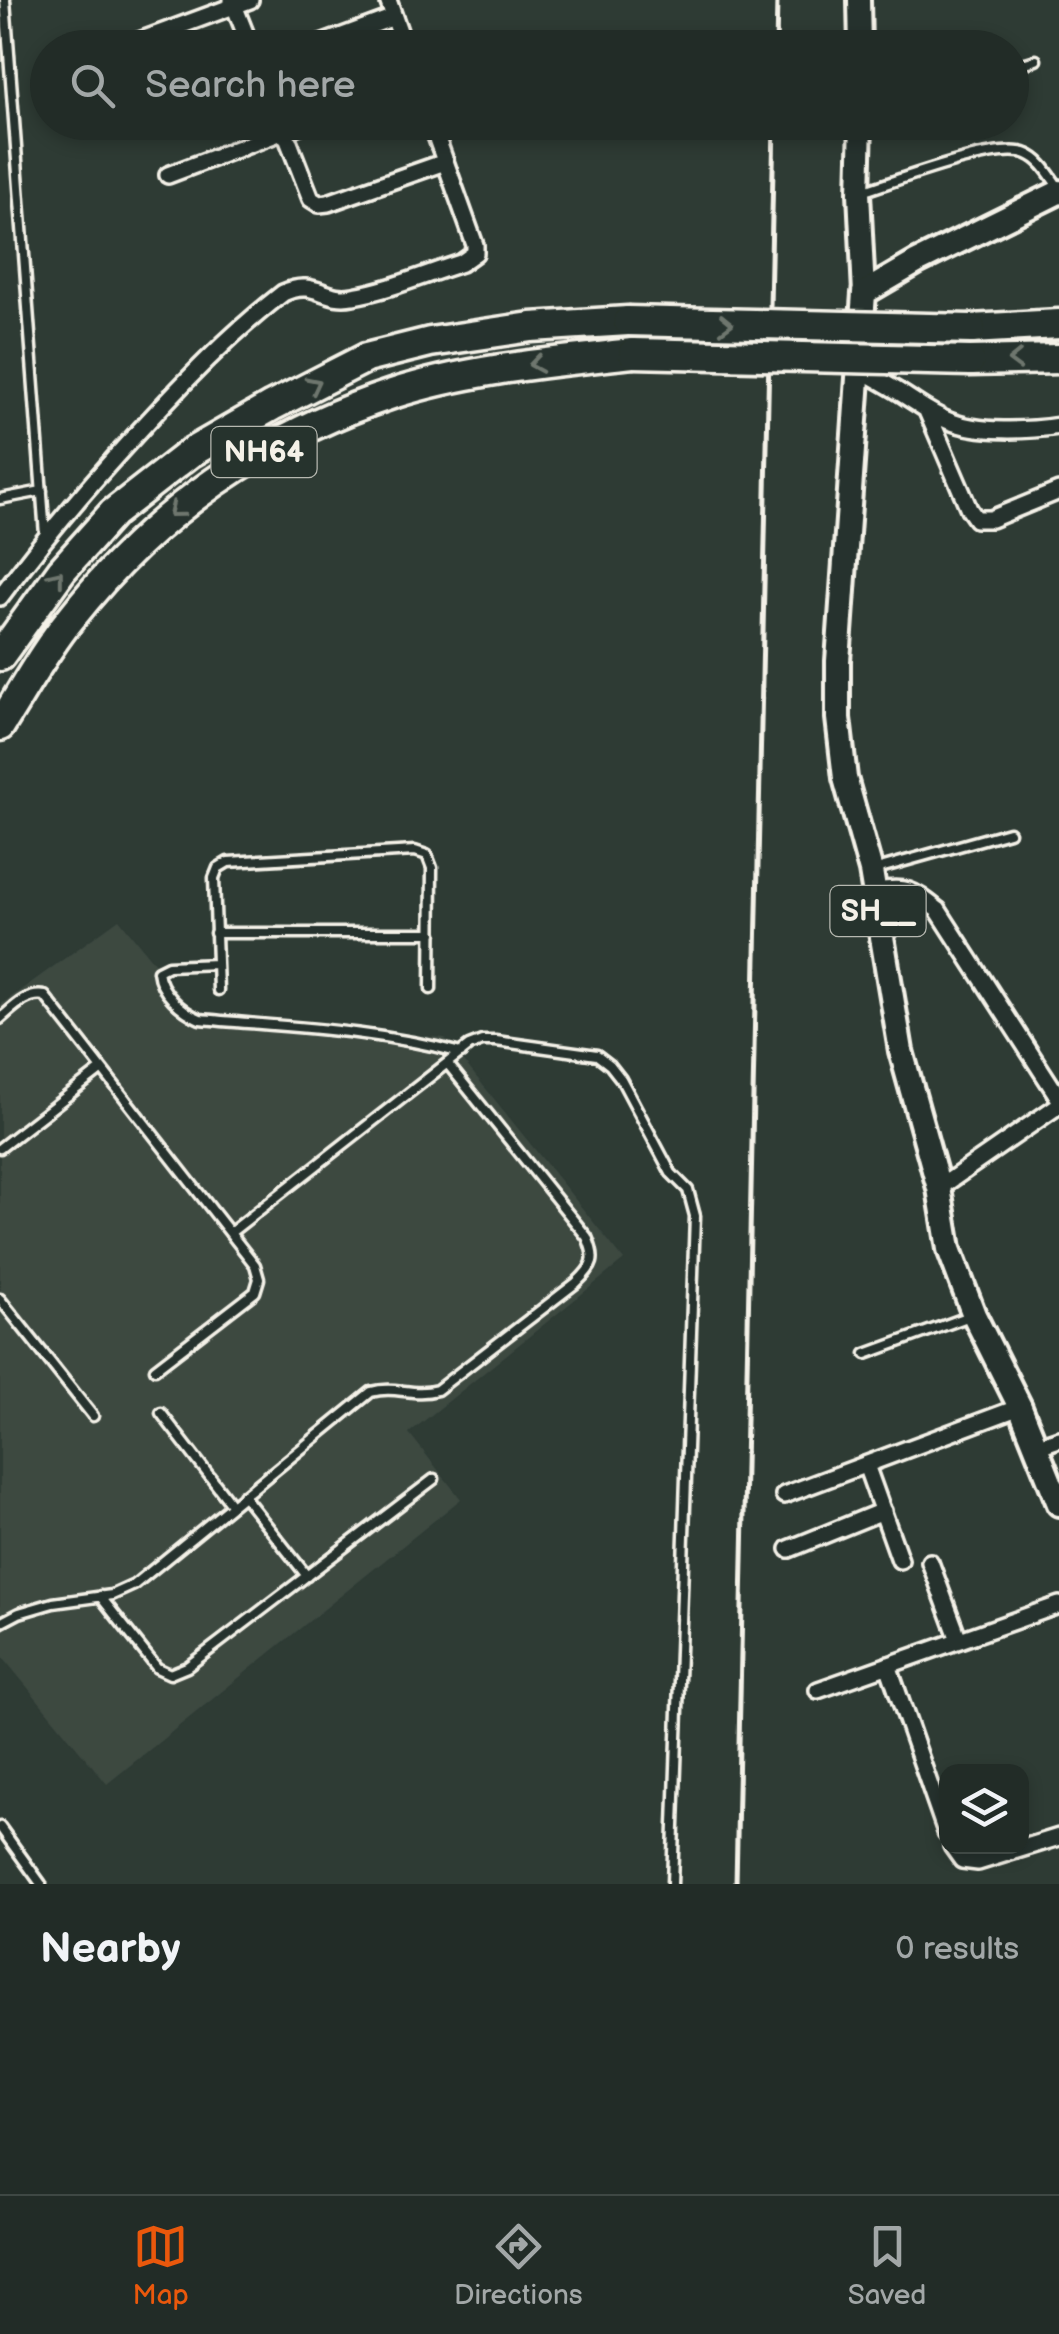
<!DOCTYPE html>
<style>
body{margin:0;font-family:"Balsamiq Sans",sans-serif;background:#2a342f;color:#f1f3f6}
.controls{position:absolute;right:30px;bottom:30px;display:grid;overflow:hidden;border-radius:20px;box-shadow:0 5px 15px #0003}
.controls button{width:90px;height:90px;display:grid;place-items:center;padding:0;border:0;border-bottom:2px solid #3f4844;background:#222c27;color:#f1f3f6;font:50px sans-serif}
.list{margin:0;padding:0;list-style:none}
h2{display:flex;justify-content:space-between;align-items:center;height:130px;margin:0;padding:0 40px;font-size:42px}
h2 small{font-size:32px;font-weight:400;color:#a2a7a7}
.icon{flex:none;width:55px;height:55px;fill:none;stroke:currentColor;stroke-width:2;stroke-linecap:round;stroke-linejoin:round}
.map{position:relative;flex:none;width:1059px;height:1884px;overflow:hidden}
.search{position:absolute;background:#222c27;box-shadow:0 5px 15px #0003;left:30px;right:30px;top:30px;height:110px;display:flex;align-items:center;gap:25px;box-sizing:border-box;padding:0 35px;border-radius:55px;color:#a2a7a7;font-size:38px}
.sheet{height:310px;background:#222c27}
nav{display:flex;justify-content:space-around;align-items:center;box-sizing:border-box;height:140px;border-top:2px solid #3f4844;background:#222c27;font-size:28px;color:#a2a7a7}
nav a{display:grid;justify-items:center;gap:5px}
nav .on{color:#ea580c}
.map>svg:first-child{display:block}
.built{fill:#3c4841}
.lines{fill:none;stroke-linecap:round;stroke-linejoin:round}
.lane-casing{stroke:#f4f1e8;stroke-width:15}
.street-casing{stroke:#f4f1e8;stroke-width:22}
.secondary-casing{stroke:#f4f1e8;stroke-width:28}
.primary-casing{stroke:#f4f1e8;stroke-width:30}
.highway-casing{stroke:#f4f1e8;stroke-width:35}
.lane{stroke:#26332d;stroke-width:8}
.street{stroke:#26332d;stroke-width:15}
.secondary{stroke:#26332d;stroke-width:20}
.primary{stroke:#26332d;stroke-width:22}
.highway{stroke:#26332d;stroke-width:28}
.rail{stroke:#f4f1e8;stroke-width:5}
.highway-bridge-casing{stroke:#f4f1e8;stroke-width:35;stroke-linecap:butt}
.highway-bridge{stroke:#26332d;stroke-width:28}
.oneway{stroke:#6e766e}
.labels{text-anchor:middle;stroke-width:8;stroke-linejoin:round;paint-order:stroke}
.shield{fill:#26332d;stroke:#b6b8b0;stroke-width:2.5}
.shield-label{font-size:30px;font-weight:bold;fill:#f4f1e8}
</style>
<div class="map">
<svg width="1059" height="1884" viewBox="0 0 1059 1884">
<rect width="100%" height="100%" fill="#2e3b34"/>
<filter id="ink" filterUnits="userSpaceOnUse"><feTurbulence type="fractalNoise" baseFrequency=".01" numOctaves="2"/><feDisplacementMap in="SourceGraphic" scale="20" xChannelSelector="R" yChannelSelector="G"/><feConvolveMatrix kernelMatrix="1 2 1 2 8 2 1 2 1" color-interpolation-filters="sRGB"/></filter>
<g filter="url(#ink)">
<path class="built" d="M 119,919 L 196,1015 L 445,1038 L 624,1260 L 409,1433 L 461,1499 L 107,1784 L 0,1654 L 0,1005 Z"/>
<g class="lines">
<defs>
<path id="lane" d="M 5,0 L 45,535
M 1012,67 L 1036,60
M 861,192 C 894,182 998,141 1027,154 C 1042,160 1050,176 1059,188
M 0,499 L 42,491
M 873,870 L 1009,832
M 215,933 L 432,933
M 217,964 L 168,966 L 158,971 C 160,992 181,1011 200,1019 C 288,1027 376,1030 461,1053
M 218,990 L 214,878 L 218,868 L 228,862 L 415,851 L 427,855 L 432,868 L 431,989
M 0,1019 C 13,1008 27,992 45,996 L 255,1265 L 259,1279 L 255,1292 L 155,1369
M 0,1148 L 102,1069
M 230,1233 L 469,1046 L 482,1041 L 496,1041 L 597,1055 L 610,1065 L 621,1079 L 671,1173 L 688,1190 L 695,1216 L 672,1884
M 0,1299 L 93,1416
M 866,1354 L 970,1316
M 161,1413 L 231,1504
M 243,1495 L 307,1576
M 100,1596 L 157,1668 L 170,1674 L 187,1667 L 434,1479
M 0,1623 L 19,1613 L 53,1603 L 112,1595 L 134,1585 L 371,1392 C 396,1385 412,1397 437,1390 L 576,1283 C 594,1266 597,1260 587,1237 L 447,1063
M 0,1827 L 41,1884"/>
<path id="street" d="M 232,0 L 251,48
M 388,0 L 405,48
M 120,48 L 250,0
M 310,48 L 394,17
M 281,122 L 311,199 L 319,204 L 328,203 L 445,162
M 168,175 L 308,122
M 859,369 C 875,378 892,387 907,397 C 921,406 933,415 949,421 C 979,433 1027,431 1059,426
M 927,411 L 969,509 L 976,519 L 991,519 L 1059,491
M 0,597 C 43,539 90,484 139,431 C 184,382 230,334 283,293 C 315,278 324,302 353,296 C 389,290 426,274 461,263 L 475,253 L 475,245 L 431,122
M 875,891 C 909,887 911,889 938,910 L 1059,1098
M 939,1188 L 1059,1105
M 1036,1447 L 1059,1439
M 866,1465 L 900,1560
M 784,1495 L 1020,1407
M 789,1549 L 883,1511
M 930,1562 L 959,1640
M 888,1665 L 946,1832
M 818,1690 L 1059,1605
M 952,1846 L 962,1860 L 978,1862 L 1059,1837"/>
<path id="secondary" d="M 859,0 L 860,48
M 861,122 L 859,193 L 864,293"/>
<path id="primary" d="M 1059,192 L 917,262 L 864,293 L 838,661 L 838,718 L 845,778 L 871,871 L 901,1051 L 939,1188 L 949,1249 L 974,1315 L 1020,1407 L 1059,1504"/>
<path id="highway" d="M 971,329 L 1059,324
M 970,361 L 1059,359
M 0,656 L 62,570 L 113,513 L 190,453 L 272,406 L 366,358 L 430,342 L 531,327 L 628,321
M 0,726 C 23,690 44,651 71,618 C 154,512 264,436 392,394 C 469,369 553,362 633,353"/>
</defs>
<use href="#lane" class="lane-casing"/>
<use href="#street" class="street-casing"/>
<use href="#secondary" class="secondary-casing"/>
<use href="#primary" class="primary-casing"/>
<use href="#highway" class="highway-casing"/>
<use href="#lane" class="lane"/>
<use href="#street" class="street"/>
<use href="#secondary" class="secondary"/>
<use href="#primary" class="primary"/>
<use href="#highway" class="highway"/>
<path class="rail" d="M 776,48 L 777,0
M 736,1884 L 774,122"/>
<defs>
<path id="highway-bridge" d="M 628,321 L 971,329
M 633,353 L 970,361"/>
</defs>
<use href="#highway-bridge" class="highway-bridge-casing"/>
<use href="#highway-bridge" class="highway-bridge"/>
</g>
<defs><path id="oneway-chevron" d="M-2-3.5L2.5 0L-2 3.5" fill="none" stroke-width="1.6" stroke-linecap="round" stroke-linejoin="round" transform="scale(2.5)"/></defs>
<g class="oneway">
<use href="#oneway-chevron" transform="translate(726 324) rotate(1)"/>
<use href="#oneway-chevron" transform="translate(1015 360) rotate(179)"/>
<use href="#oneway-chevron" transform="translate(536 364) rotate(171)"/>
<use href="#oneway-chevron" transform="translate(314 384) rotate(-27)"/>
<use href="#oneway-chevron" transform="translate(175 511) rotate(141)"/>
<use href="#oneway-chevron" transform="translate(57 577) rotate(-52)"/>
</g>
</g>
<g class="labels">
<g class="shield">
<rect x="211.5" y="427" width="105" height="50" rx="8"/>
<rect x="830.5" y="886" width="95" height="50" rx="8"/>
</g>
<g class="shield-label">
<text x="264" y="462">NH64</text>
<text x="878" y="921">SH__</text>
</g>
</g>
</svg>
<div class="controls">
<button><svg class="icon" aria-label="layers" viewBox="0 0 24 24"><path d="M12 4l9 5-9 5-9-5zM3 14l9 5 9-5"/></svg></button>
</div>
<div class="search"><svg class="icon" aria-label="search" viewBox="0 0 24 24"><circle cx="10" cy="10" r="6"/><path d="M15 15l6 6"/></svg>Search here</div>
</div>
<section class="sheet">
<h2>Nearby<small>0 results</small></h2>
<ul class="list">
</ul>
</section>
<nav>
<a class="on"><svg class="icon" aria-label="map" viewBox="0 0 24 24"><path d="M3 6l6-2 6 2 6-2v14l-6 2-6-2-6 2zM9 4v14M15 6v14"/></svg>Map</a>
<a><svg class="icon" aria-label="directions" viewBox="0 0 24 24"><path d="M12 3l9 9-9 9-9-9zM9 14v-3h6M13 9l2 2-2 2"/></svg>Directions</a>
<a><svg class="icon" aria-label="saved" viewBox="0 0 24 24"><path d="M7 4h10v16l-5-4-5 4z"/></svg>Saved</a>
</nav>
